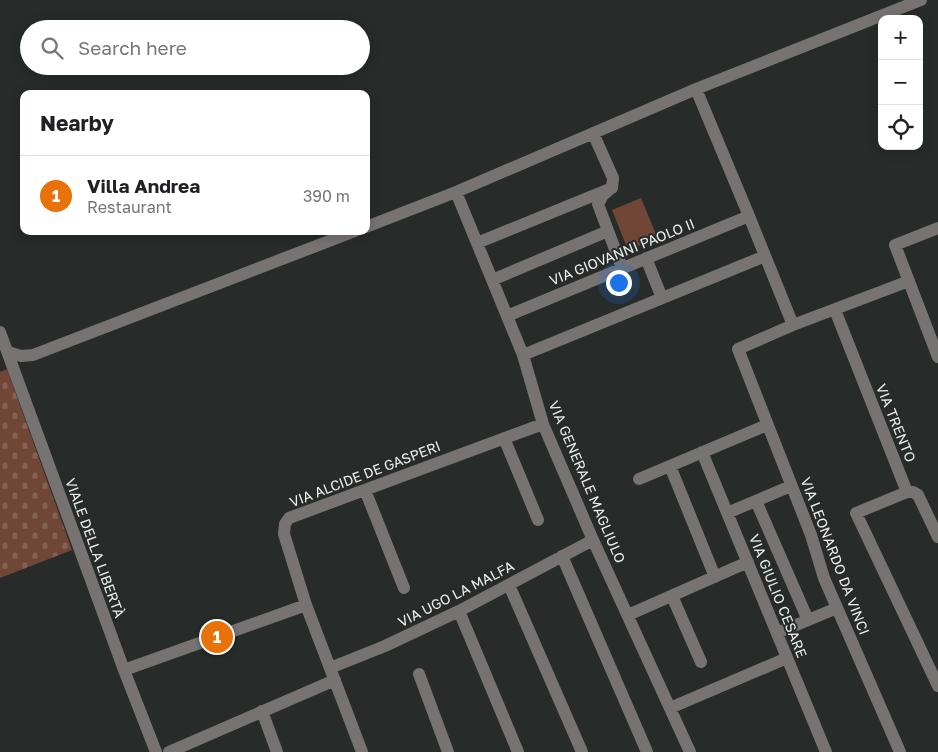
<!DOCTYPE html>
<meta charset="utf-8">
<style>
body{margin:0;font-family:"Golos Text",sans-serif;background:#f2f2f2;color:#202124}
.controls{position:absolute;right:15px;top:15px;display:grid;overflow:hidden;border-radius:10px;box-shadow:0 2px 12px #0003}
.controls button{width:45px;height:45px;display:grid;place-items:center;padding:0;border:0;border-bottom:1px solid #e0e0e0;background:#fff;color:#202124;font:25px sans-serif}
.you{position:absolute;left:618px;top:282px;width:18px;height:18px;margin:-12px;border:4px solid #fff;border-radius:50%;background:#1a73e8;box-shadow:0 0 0 8px #1a73e833}
.badge{display:grid;place-items:center;width:32px;height:32px;border-radius:50%;background:#111827;color:#fff;font-size:16px;font-weight:700}
.pin{position:absolute;translate:-50% -50%;border:2px solid #fff;box-shadow:0 1px 5px #0006}
.list{margin:0;padding:0;list-style:none}
h2{display:flex;justify-content:space-between;align-items:center;height:65px;margin:0;padding:0 20px;font-size:21px}
h2 small{font-size:16px;font-weight:400;color:#757577}
.list li{display:grid;grid-template-columns:32px 1fr auto;gap:15px;align-items:center;box-sizing:border-box;height:80px;padding:0 20px;border-top:1px solid #e0e0e0}
.list b{display:block;font-size:19px;white-space:nowrap}
.list p{margin:0;font-size:16px;white-space:nowrap;color:#757577}
.list em{font-size:16px;font-style:normal;color:#757577}
.icon{flex:none;width:28px;height:28px;fill:none;stroke:currentColor;stroke-width:2;stroke-linecap:round;stroke-linejoin:round}
.map{position:relative;flex:none;width:938px;height:752px;overflow:hidden}
.search{position:absolute;background:#fff;box-shadow:0 2px 12px #0003;left:20px;top:20px;width:350px;height:55px;display:flex;align-items:center;gap:12px;box-sizing:border-box;padding:0 18px;border-radius:28px;color:#757577;font-size:19px}
.panel{position:absolute;background:#fff;box-shadow:0 2px 12px #0003;left:20px;top:90px;width:350px;height:145px;border-radius:10px}
.map>svg:first-child{display:block}
.grass{fill:#704636}
.cemetery{fill:url(#cemetery-stones)}
.lines{fill:none;stroke-linecap:round;stroke-linejoin:round}
.minor{stroke:#767372;stroke-width:12}
.labels{text-anchor:middle;stroke-width:4;stroke-linejoin:round;paint-order:stroke}
.street-label{font-size:14px;fill:#ecefee;stroke:#272c2a}
</style>
<div class="map">
<svg width="938" height="752" viewBox="0 0 938 752">
<defs>
<pattern id="cemetery-stones" width="16" height="16" patternUnits="userSpaceOnUse" patternTransform="scale(1.25)"><rect width="16" height="16" fill="#704636"/><path d="M2 7V4a2 2 0 0 1 4 0v3zM10 15v-3a2 2 0 0 1 4 0v3z" fill="#856153"/></pattern>
</defs>
<rect width="100%" height="100%" fill="#272c2a"/>
<path class="grass" d="M 641,198 L 658,239 L 628,250 L 612,210 Z"/>
<path class="cemetery" d="M 7,369 L 72,550 L 0,578 L 0,372 Z"/>
<g class="lines">
<path class="minor" d="M 696,89 L 749,216 L 793,325
M 593,133 L 613,178 L 612,188
M 608,191 L 603,195 L 598,204 L 622,268
M 456,192 L 523,355 L 543,424 L 593,540 L 690,752
M 366,227 L 456,192 L 696,89 L 921,0
M 938,228 L 895,245 L 938,357
M 477,243 L 612,188
M 646,258 L 662,298
M 492,280 L 608,231
M 835,310 L 907,492 L 913,492 L 918,495 L 938,537
M 507,316 L 749,216
M 0,332 L 124,670 L 156,752
M 8,352 L 21,356 L 33,355 L 355,231
M 523,355 L 765,256
M 504,438 L 538,520
M 702,452 L 826,752
M 670,466 L 715,577
M 639,479 L 767,425
M 365,490 L 404,588
M 907,492 L 856,513 L 938,686
M 756,501 L 808,620
M 727,513 L 791,486
M 562,556 L 647,752
M 509,585 L 582,752
M 672,596 L 701,662
M 459,611 L 518,752
M 628,615 L 748,562
M 777,633 L 837,608
M 330,668 L 385,646 L 459,611 L 593,540
M 124,670 L 306,605
M 419,674 L 448,752
M 670,708 L 787,658
M 262,711 L 277,752
M 169,752 L 335,680
M 362,752 L 306,605 L 284,534 L 285,524 L 289,518 L 543,424
M 900,752 L 824,578 L 811,535 L 738,349 L 793,325 L 909,281"/>
</g>
<g class="labels">
<g class="street-label">
<text transform="translate(622 252) rotate(-22)" y="5">VIA GIOVANNI PAOLO II</text>
<text transform="translate(896 423) rotate(68)" y="5">VIA TRENTO</text>
<text transform="translate(365 474) rotate(-21)" y="5">VIA ALCIDE DE GASPERI</text>
<text transform="translate(587 482) rotate(67)" y="5">VIA GENERALE MAGLIULO</text>
<text transform="translate(95 548) rotate(70)" y="5">VIALE DELLA LIBERTÀ</text>
<text transform="translate(835 556) rotate(69)" y="5">VIA LEONARDO DA VINCI</text>
<text transform="translate(456 594) rotate(-27)" y="5">VIA UGO LA MALFA</text>
<text transform="translate(778 596) rotate(68)" y="5">VIA GIULIO CESARE</text>
</g>
</g>
</svg>
<div class="controls">
<button>+</button>
<button>−</button>
<button><svg class="icon" aria-label="locate" viewBox="0 0 24 24"><circle cx="12" cy="12" r="6"/><path d="M12 2v4M12 18v4M2 12h4M18 12h4"/></svg></button>
</div>
<div class="you"></div>
<div class="pin badge" style="left:217px;top:637px;background:#e8710a">1</div>
<div class="search"><svg class="icon" aria-label="search" viewBox="0 0 24 24"><circle cx="10" cy="10" r="6"/><path d="M15 15l6 6"/></svg>Search here</div>
<section class="panel">
<h2>Nearby<small></small></h2>
<ul class="list">
<li><span class="badge" style="background:#e8710a">1</span><div><b>Villa Andrea</b><p>Restaurant</p></div><em>390 m</em></li>
</ul>
</section>
</div>
